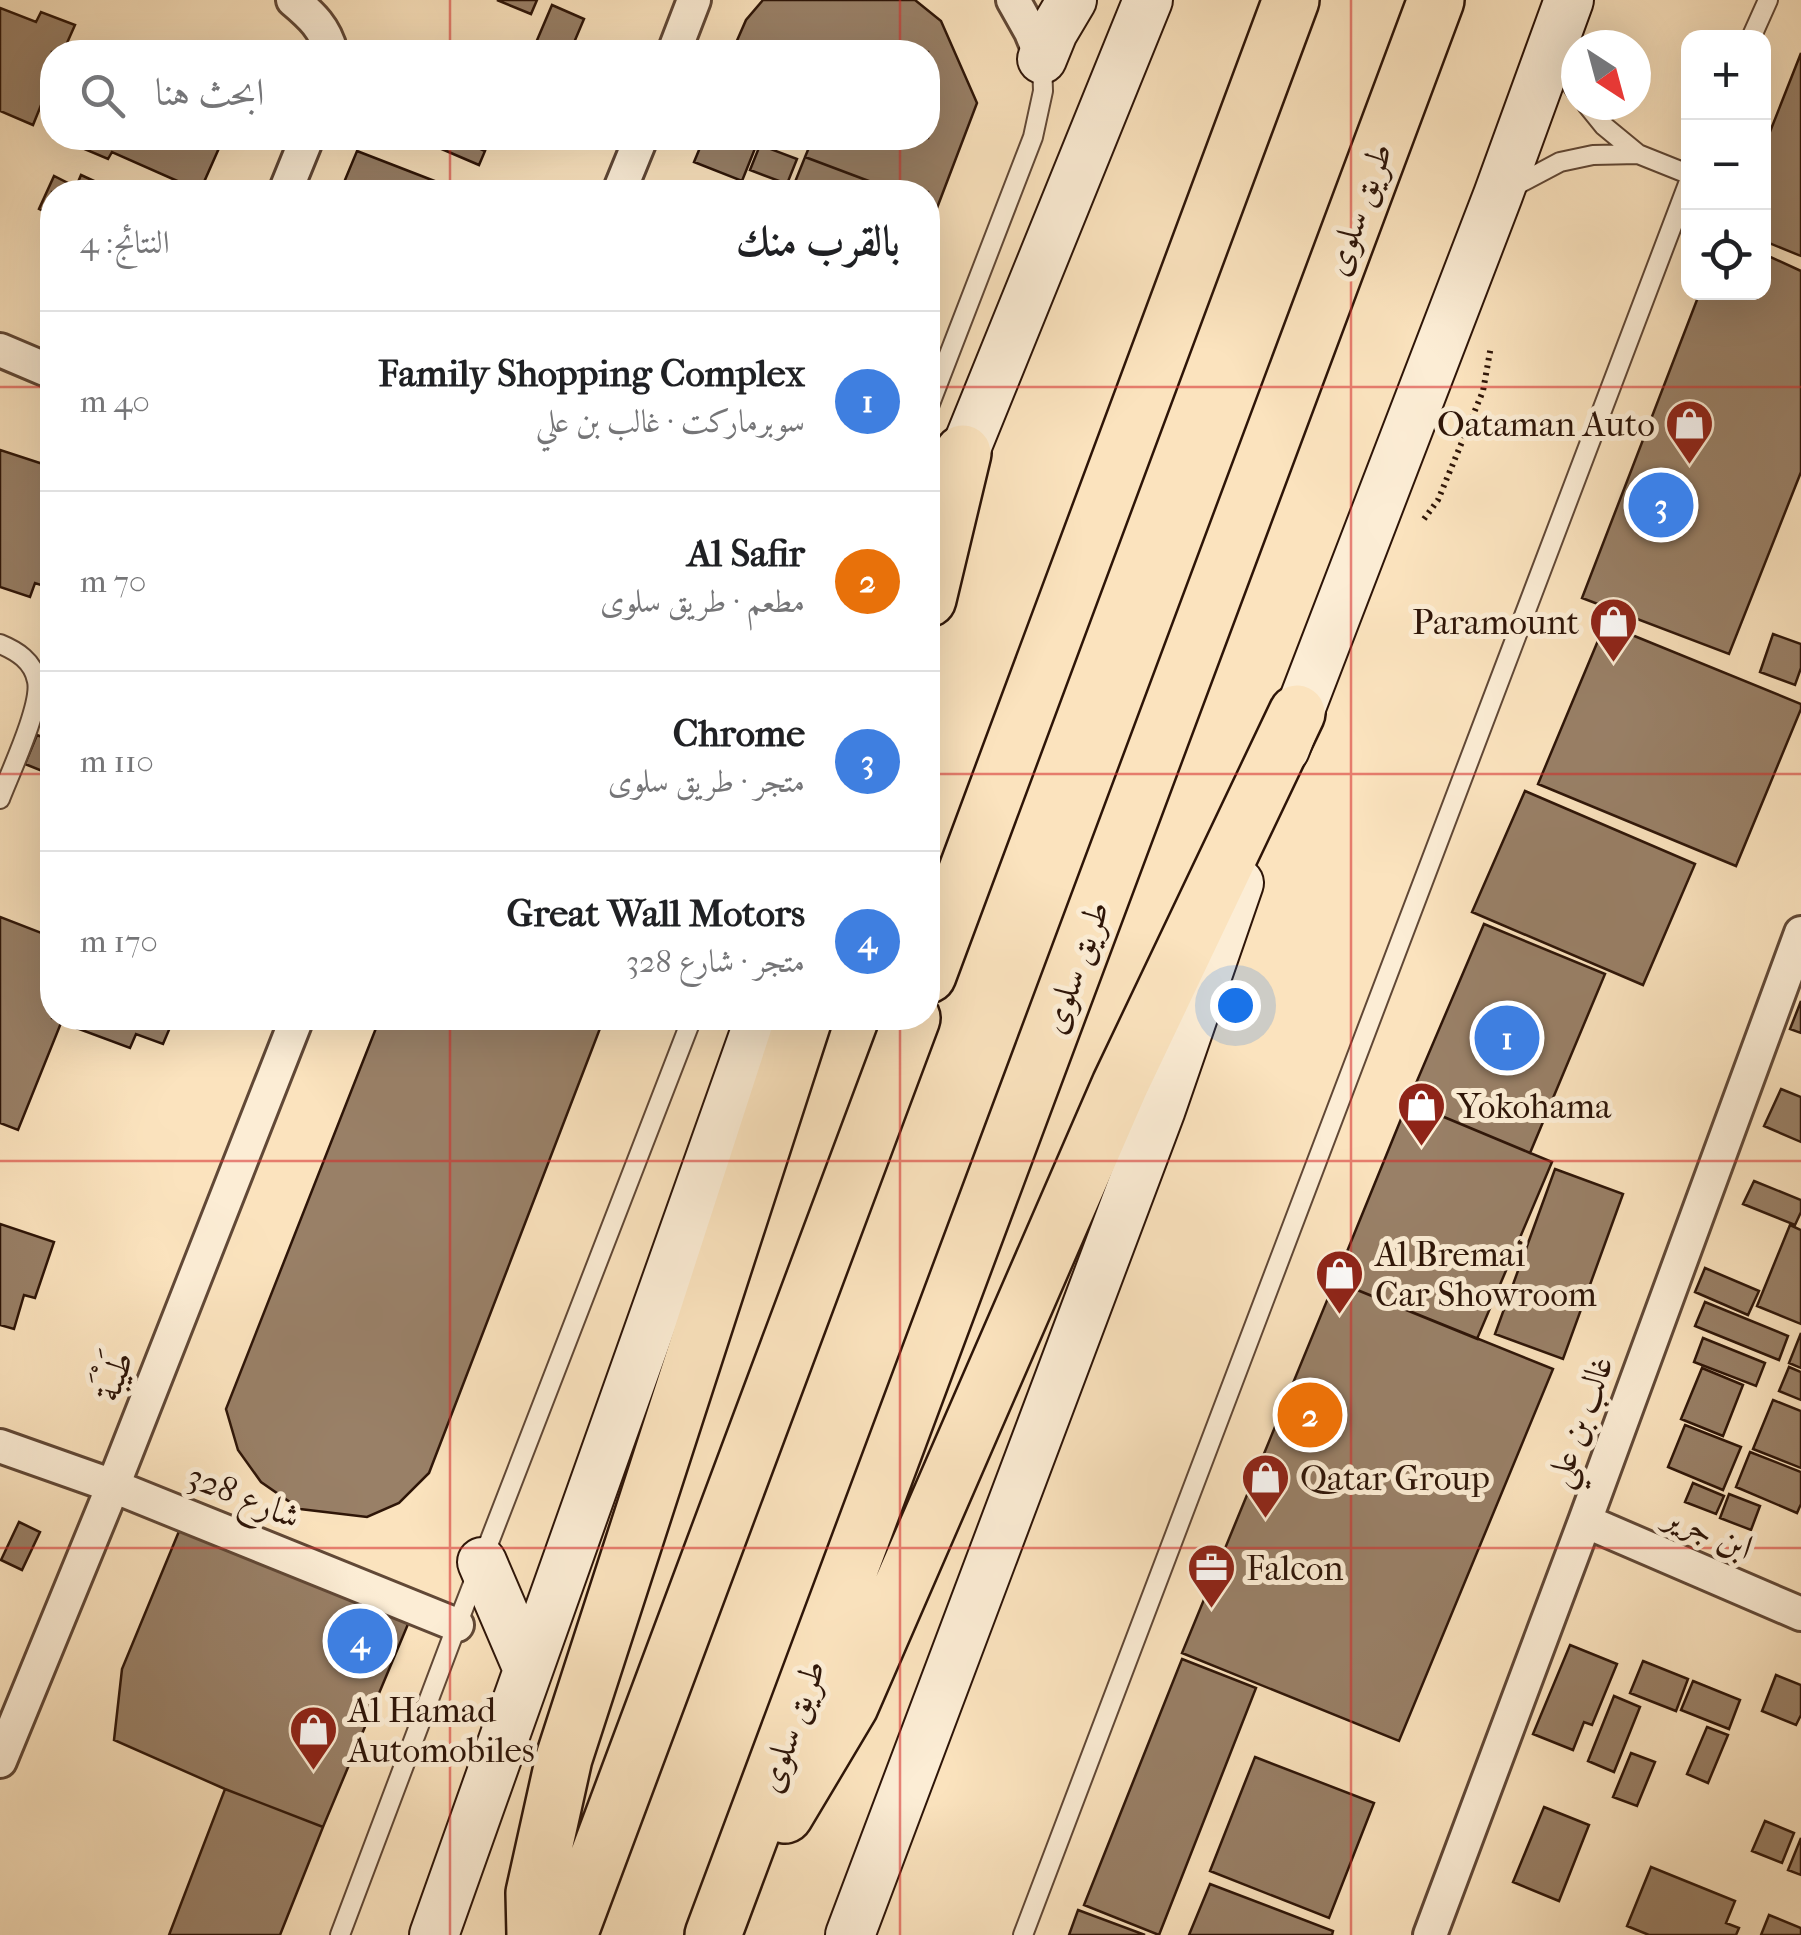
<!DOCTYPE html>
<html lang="ar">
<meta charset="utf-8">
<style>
body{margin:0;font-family:"IM FELL French Canon",Amiri,serif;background:#f2f2f2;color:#202124;direction:rtl}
.controls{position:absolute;right:30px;top:30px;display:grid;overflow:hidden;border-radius:20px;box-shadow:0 10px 40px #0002}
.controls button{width:90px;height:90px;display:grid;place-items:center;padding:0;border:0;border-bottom:2px solid #e0e0e0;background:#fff;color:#202124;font:50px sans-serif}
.compass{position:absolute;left:1561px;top:30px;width:90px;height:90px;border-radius:50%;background:#fff;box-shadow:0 10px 40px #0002;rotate:144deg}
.you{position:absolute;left:1235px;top:1005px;width:35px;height:35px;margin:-25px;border:8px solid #fff;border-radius:50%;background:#1a73e8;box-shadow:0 0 0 15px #1a73e833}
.badge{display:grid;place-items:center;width:65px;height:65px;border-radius:50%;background:#1a73e8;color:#fff;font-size:32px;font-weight:700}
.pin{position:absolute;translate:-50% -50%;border:5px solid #fff;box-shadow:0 2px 10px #0006}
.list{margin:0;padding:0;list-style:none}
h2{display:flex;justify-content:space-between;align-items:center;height:130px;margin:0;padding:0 40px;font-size:42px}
h2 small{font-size:32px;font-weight:400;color:#757577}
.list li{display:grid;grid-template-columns:65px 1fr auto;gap:30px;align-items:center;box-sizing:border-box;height:180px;padding:0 40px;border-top:2px solid #e0e0e0}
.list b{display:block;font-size:38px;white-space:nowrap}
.list p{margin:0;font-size:32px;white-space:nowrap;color:#757577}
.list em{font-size:32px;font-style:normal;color:#757577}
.icon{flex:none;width:55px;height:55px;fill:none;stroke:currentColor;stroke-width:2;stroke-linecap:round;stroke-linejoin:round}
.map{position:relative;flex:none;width:1801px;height:1935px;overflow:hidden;direction:ltr}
.search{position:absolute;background:#fff;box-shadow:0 10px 40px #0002;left:40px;top:40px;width:900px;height:110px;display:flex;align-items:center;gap:25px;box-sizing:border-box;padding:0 35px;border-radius:40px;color:#757577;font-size:38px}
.panel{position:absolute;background:#fff;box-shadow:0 10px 40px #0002;left:40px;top:180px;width:900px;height:850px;border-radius:40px;direction:rtl}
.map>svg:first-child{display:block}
.building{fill:#998067;stroke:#2e1508;stroke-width:2.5}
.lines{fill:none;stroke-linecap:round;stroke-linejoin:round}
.service-casing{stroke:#614836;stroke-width:22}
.minor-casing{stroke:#614836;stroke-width:38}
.secondary-casing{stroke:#2e1508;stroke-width:52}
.motorway-casing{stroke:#2e1508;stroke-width:60}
.path{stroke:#2e1508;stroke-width:6;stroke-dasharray:2.5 5;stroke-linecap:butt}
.service{stroke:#fcedd5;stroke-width:18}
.minor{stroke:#fcedd5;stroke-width:32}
.secondary{stroke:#fcedd5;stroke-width:48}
.motorway{stroke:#fbe3be;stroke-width:55}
.grid{fill:none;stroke:#d62828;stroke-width:2.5;stroke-opacity:0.55}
.labels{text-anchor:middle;stroke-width:10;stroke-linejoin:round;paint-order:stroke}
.street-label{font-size:35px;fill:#2e1508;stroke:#fcedd5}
.poi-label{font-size:35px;fill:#2e1508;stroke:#fcedd5;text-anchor:start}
</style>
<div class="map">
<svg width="1801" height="1935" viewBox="0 0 1801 1935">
<rect width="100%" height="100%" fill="#fbe3be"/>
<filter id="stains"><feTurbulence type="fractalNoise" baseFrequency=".002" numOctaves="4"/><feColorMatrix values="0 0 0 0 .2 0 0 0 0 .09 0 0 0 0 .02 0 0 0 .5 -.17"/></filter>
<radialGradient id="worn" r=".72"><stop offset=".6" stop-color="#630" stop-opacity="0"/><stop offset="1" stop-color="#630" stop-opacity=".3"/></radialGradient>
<path class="building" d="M 497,0 L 537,0 L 531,14 Z
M 763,0 L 915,0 L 941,21 L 977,103 L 937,208 L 928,204 L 928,192 L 898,192 L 805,157 L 813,138 L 928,138 L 928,52 L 732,52 L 746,20 Z
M 552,5 L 584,19 L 570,52 L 532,52 Z
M 0,8 L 36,22 L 41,12 L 75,25 L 63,52 L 52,52 L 52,78 L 33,125 L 0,111 Z
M 1801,53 L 1801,256 L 1764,241 L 1764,147 Z
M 70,138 L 219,138 L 223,139 L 200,191 L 112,152 L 108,159 L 68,142 Z
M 416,138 L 475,138 L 472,145 L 485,151 L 479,165 Z
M 704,138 L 735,138 L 756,146 L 742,181 L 694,162 Z
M 760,145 L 797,159 L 787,184 L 750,170 Z
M 357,151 L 463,192 L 340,192 Z
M 805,157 L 898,192 L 791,192 Z
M 81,175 L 114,190 L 113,192 L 52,192 L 52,215 L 39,209 L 54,176 L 76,187 Z
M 1764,254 L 1801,271 L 1801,472 L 1729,654 L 1582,598 L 1700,292 L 1764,292 Z
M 0,450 L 52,467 L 52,579 L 50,588 L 35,583 L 30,597 L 0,587 Z
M 1605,624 L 1801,704 L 1801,709 L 1736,866 L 1538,784 Z
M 1773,634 L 1801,644 L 1801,668 L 1795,685 L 1760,672 Z
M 37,735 L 52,741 L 52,775 L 25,764 Z
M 1525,791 L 1695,864 L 1643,985 L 1472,912 Z
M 0,917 L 52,937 L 52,1018 L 63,1018 L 18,1130 L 0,1123 Z
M 1484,924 L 1605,974 L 1530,1153 L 1408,1102 Z
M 1801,1001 L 1801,1033 L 1790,1029 Z
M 75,1018 L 174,1018 L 163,1044 L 136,1034 L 130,1048 L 71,1026 Z
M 380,1018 L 604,1018 L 429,1473 L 399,1503 L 367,1517 L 300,1509 L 261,1482 L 238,1450 L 226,1409 Z
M 1781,1089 L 1801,1097 L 1801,1142 L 1764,1126 Z
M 1408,1102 L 1552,1162 L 1477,1339 L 1335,1281 Z
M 1555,1169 L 1623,1194 L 1563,1359 L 1495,1334 Z
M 1754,1181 L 1801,1200 L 1801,1212 L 1795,1225 L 1743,1204 Z
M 0,1224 L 54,1242 L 35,1298 L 24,1295 L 14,1329 L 0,1325 Z
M 1790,1225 L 1801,1230 L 1801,1324 L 1757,1306 Z
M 1705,1268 L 1759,1291 L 1748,1315 L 1695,1292 Z
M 1335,1281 L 1553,1369 L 1399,1741 L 1182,1653 Z
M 1705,1302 L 1788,1336 L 1779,1360 L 1695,1326 Z
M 1801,1333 L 1801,1368 L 1789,1363 Z
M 1703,1338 L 1765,1363 L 1756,1386 L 1694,1362 Z
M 1789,1367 L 1801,1372 L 1801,1400 L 1779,1391 Z
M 1702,1368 L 1743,1385 L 1723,1436 L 1681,1419 Z
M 1773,1400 L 1801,1411 L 1801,1468 L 1753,1449 Z
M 1685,1425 L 1741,1447 L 1723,1490 L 1668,1467 Z
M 1750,1452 L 1801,1472 L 1801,1504 L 1797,1513 L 1736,1487 Z
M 1693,1483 L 1724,1496 L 1716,1514 L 1685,1502 Z
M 1729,1494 L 1760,1506 L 1751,1530 L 1720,1518 Z
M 19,1522 L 40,1532 L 22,1570 L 1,1560 Z
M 182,1524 L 411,1617 L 323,1827 L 225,1789 L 114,1740 L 122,1669 Z
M 1570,1645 L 1617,1664 L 1592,1725 L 1584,1722 L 1573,1750 L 1533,1734 Z
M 1182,1659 L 1256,1688 L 1159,1935 L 1084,1905 Z
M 1643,1661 L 1688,1679 L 1676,1711 L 1630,1693 Z
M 1776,1675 L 1801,1685 L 1801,1715 L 1796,1725 L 1762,1711 Z
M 1693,1681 L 1740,1700 L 1729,1729 L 1681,1710 Z
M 1614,1696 L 1640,1707 L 1614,1772 L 1588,1761 Z
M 1707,1727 L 1728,1735 L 1708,1783 L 1687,1774 Z
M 1631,1753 L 1655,1762 L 1637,1806 L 1613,1797 Z
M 1255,1757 L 1374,1803 L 1329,1918 L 1210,1871 Z
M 225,1789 L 323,1827 L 280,1935 L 169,1935 Z
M 1544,1807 L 1589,1825 L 1559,1901 L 1513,1882 Z
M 1765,1821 L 1794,1833 L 1782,1863 L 1752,1851 Z
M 1801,1838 L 1801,1875 L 1788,1870 Z
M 1651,1867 L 1735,1901 L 1726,1923 L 1739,1928 L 1736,1935 L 1649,1935 L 1627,1926 Z
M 1210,1884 L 1333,1931 L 1332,1935 L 1189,1935 Z
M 1078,1910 L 1145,1935 L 1069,1935 Z
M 1769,1915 L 1801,1928 L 1801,1935 L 1761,1935 Z"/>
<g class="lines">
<defs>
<path id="service" d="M 1751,38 L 1768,0
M 1553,59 L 1576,91
M 1587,105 L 1604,126 L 1638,154 L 1688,174
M 1511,188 L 1560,162 L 1593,155 L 1638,154
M 928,409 L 1033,137 L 1043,91 L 1042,60
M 0,644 C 17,651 33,661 37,681 C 42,705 10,773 0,799
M 340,1935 L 457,1625 L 692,1018
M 1023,1935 L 1688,184"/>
<path id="minor" d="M 293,0 C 312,16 325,28 331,52
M 1013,0 L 1031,32 L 1042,59
M 674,52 L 694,0
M 285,192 L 307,138
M 619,192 L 641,138
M 0,350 L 52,372
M 0,1446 L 113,1486 L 457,1625
M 1585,1521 L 1801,1614
M 0,1761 L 113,1486 L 297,1018
M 1430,1935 L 1585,1521 L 1801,933"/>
<path id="secondary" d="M 1042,59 L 1053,32 L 1072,0
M 950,488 L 1148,0
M 1285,749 L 1498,195 L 1569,0
M 482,1562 L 527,1667
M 434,1935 L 760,1018
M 850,1935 L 1161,1109 L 1239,883"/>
<path id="motorway" d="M 928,599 L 963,453
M 928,975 L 1291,0
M 785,1815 L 850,1706 L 1120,1085 L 1297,713
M 535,1935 L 534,1893 L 564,1758 L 804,1018
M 569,1935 L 912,1018
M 713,1935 L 1436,0"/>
</defs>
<use href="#service" class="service-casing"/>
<use href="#minor" class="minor-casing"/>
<use href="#secondary" class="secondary-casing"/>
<use href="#motorway" class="motorway-casing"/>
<path class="path" d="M 1424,519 L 1438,500 L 1483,391 L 1491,346"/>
<use href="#service" class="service"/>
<use href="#minor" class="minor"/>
<use href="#secondary" class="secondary"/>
<use href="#motorway" class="motorway"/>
</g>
<path class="grid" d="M 450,0 L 450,52M 900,0 L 900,52M 1351,0 L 1351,1935M 450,138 L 450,192M 900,138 L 900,192M 0,387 L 52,387M 928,387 L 1801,387M 0,774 L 52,774M 928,774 L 1801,774M 450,1018 L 450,1935M 900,1018 L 900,1935M 0,1161 L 1801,1161M 0,1548 L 1801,1548"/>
<defs>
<symbol id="shop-pin" viewBox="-11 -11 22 30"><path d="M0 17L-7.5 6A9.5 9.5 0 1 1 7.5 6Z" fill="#8f2418" stroke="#fcedd5"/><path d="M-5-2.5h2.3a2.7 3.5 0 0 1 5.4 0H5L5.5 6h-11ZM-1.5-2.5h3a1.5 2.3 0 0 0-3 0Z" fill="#fff"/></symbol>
<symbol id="office-pin" viewBox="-11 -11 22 30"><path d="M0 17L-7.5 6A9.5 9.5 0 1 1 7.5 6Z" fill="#8f2418" stroke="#fcedd5"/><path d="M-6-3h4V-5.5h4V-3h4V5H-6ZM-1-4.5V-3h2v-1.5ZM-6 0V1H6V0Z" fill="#fff"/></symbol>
</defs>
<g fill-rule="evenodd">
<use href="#shop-pin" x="1662" y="396" width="55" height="75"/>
<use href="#shop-pin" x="1586" y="594" width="55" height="75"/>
<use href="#shop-pin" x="1394" y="1078" width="55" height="75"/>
<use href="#shop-pin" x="1312" y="1246" width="55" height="75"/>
<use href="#shop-pin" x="1238" y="1450" width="55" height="75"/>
<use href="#office-pin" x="1184" y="1540" width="55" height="75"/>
<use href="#shop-pin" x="286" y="1702" width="55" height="75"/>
</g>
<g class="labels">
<g class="street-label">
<text transform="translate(1358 209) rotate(-70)" y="12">طريق سلوى</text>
<text transform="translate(1075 967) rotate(-70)" y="12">طريق سلوى</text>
<text transform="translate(114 1376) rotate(-69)" y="12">طَيْبَة</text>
<text transform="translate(1579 1421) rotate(-70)" y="12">غالب بن علي</text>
<text transform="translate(244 1496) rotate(22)" y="12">شارع 328</text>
<text transform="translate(1709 1531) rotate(23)" y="12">ابن جرير</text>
<text transform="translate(791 1726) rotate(-70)" y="12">طريق سلوى</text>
</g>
<g class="poi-label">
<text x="1655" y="436" text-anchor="end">Oataman Auto</text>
<text x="1579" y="634" text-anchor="end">Paramount</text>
<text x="1457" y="1118">Yokohama</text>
<text x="1375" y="1266">Al Bremai<tspan x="1375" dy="40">Car Showroom</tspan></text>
<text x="1300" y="1490">Qatar Group</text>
<text x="1246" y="1580">Falcon</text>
<text x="348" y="1722">Al Hamad<tspan x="348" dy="40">Automobiles</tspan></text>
</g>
</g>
<rect width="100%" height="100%" filter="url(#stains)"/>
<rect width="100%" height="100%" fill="url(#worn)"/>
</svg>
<div class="controls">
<button>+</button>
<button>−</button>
<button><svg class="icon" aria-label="locate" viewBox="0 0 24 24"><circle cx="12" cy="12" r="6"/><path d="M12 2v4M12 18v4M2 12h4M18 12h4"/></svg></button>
</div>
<svg class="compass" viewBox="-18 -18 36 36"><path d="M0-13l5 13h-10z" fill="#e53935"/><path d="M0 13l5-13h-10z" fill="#757577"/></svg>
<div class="you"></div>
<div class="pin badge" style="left:1507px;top:1038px;background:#3f7fe0">1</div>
<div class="pin badge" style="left:1310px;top:1415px;background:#e8710a">2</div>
<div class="pin badge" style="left:1661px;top:505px;background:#3f7fe0">3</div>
<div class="pin badge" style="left:360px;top:1641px;background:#3f7fe0">4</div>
<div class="search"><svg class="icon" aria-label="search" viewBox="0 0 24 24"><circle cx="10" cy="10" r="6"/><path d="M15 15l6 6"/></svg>ابحث هنا</div>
<section class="panel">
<h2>بالقرب منك<small>النتائج: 4</small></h2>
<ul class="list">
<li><span class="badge" style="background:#3f7fe0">1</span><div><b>Family Shopping Complex</b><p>سوبرماركت · غالب بن علي</p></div><em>40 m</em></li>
<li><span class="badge" style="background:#e8710a">2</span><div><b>Al Safir</b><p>مطعم · طريق سلوى</p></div><em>70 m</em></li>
<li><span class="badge" style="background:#3f7fe0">3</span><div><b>Chrome</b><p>متجر · طريق سلوى</p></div><em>110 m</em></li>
<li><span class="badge" style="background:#3f7fe0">4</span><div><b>Great Wall Motors</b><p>متجر · شارع 328</p></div><em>170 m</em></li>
</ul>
</section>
</div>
